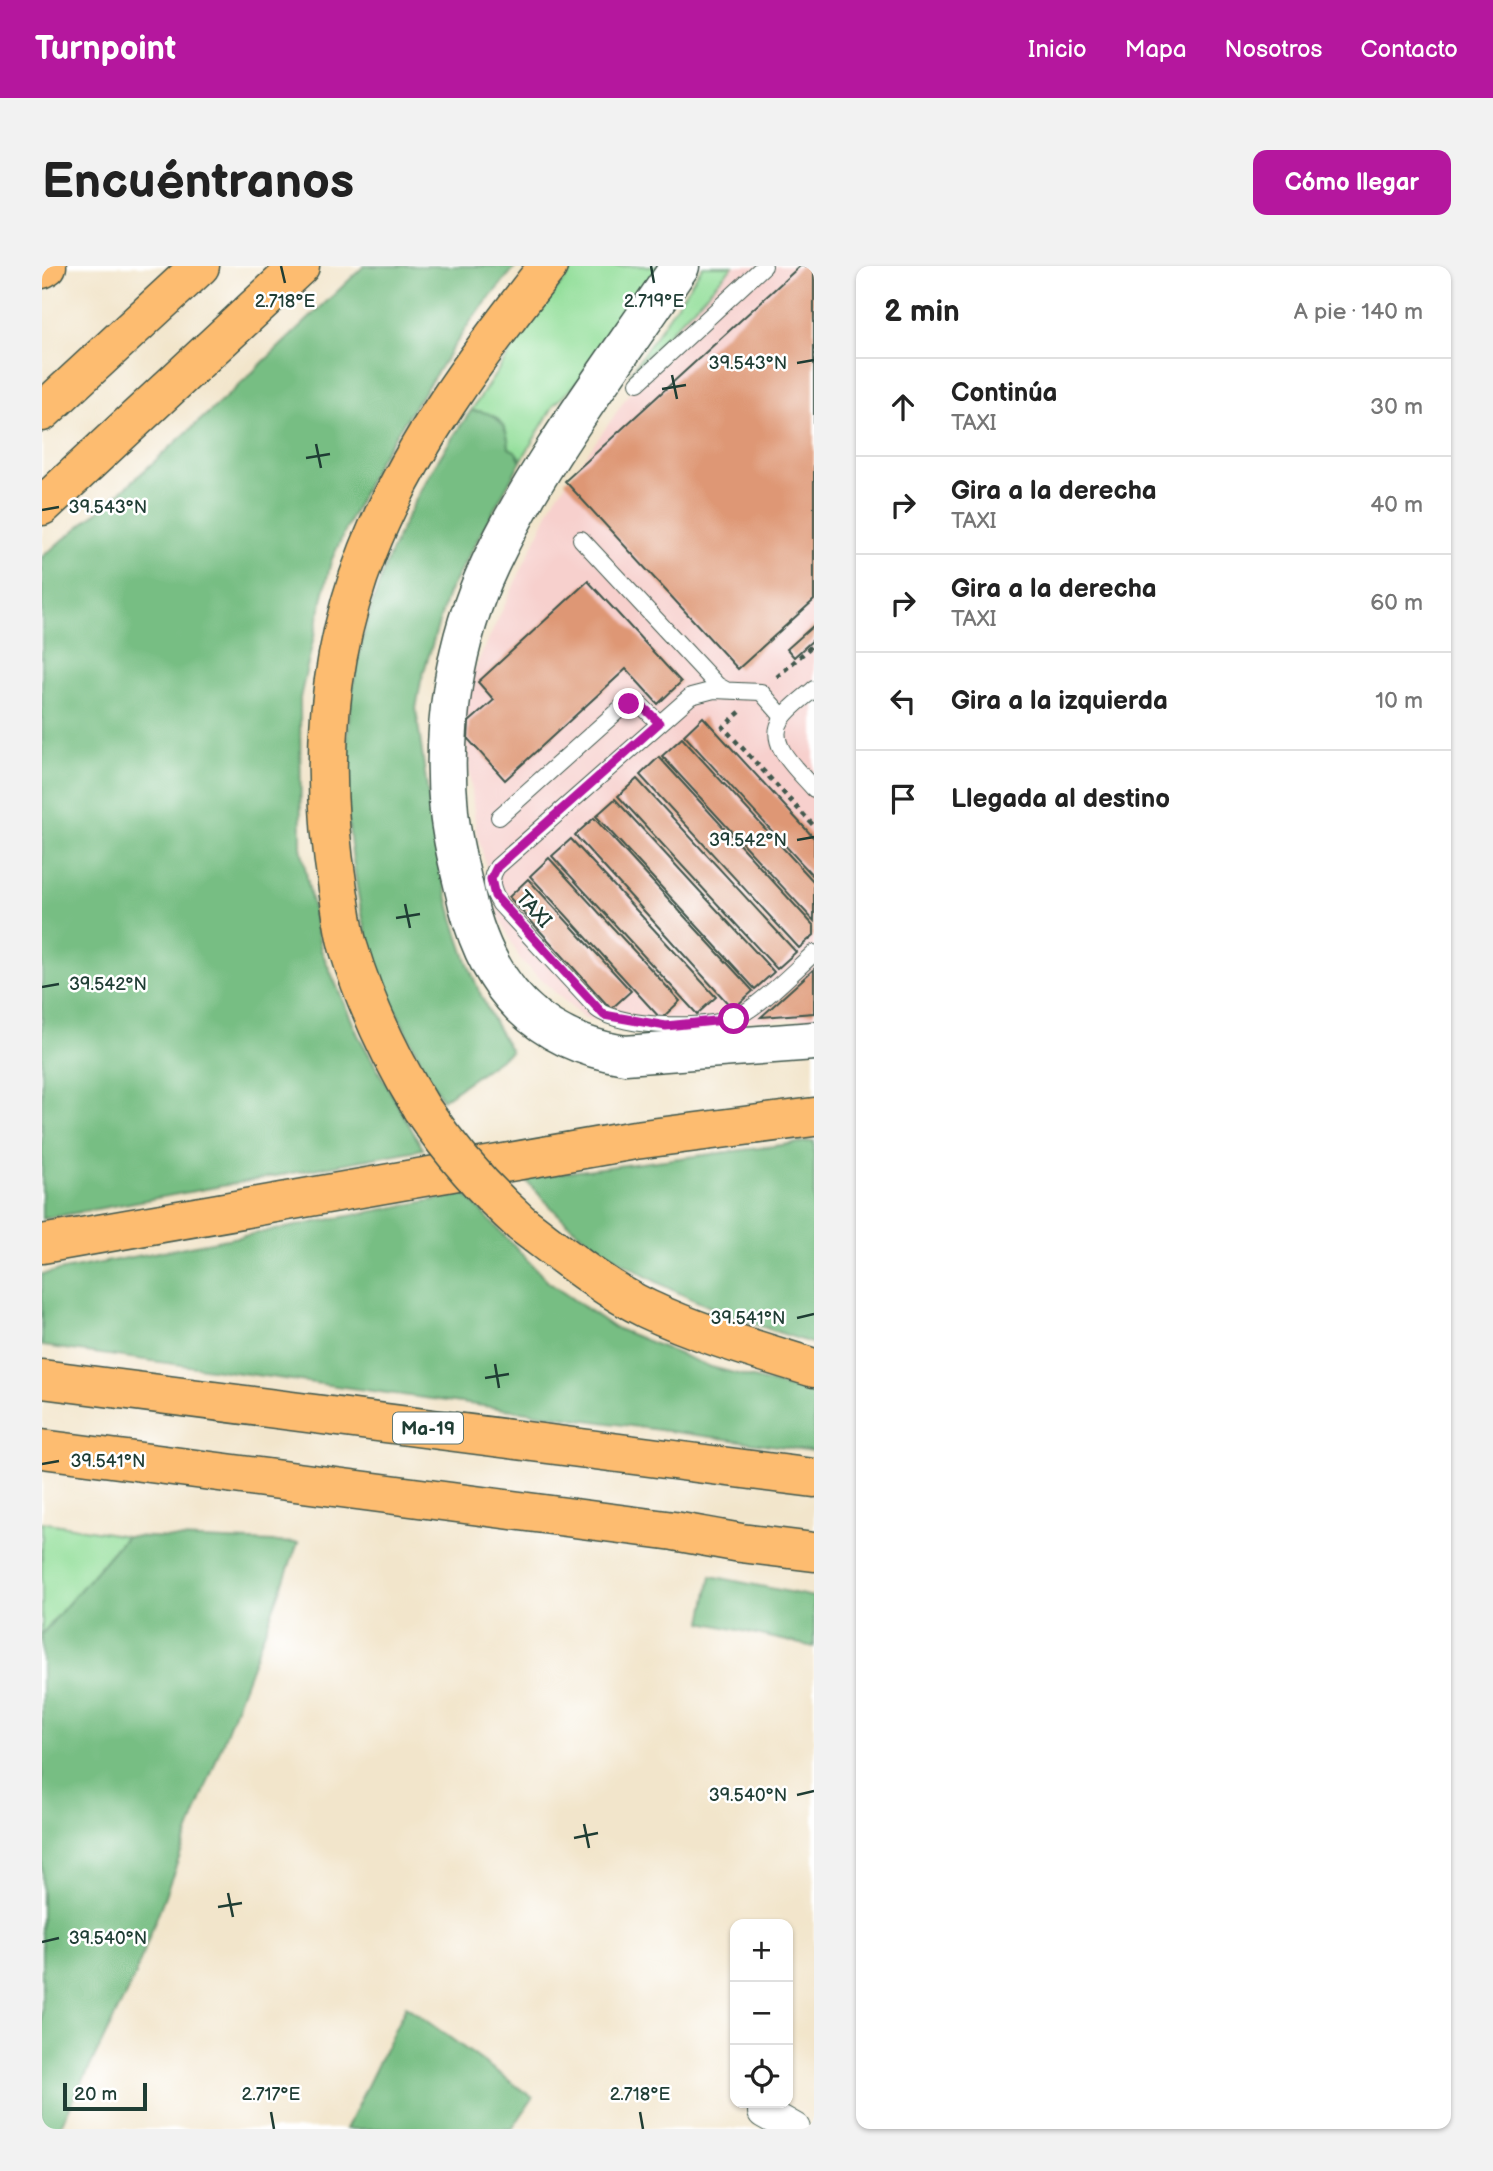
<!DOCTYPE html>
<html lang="es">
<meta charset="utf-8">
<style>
body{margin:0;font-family:"Balsamiq Sans",sans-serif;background:#f2f2f2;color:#222}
.controls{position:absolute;right:21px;bottom:21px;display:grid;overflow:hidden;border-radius:14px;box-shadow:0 2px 5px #0004}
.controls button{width:63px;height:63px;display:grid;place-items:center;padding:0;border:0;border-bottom:2px solid #e0e0e0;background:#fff;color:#222;font:35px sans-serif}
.scale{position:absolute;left:21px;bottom:18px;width:84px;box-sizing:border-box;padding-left:7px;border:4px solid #1f3d34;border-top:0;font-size:19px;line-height:24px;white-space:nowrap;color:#1f3d34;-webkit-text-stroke:5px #fff;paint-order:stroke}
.stop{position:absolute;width:21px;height:21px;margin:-16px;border:5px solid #b5179e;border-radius:50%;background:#fff}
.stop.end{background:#b5179e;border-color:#fff;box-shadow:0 2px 7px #0008}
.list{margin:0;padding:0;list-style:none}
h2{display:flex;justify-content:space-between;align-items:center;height:91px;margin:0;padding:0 28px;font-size:30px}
h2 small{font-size:23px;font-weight:400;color:#767676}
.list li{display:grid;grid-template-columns:46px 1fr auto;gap:21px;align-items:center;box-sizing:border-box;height:98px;padding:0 28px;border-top:2px solid #e0e0e0}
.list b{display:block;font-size:26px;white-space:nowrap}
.list p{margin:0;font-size:23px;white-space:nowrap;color:#767676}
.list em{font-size:23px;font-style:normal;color:#767676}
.icon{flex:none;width:38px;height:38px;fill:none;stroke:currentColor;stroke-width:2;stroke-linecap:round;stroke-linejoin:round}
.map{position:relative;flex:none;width:772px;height:1863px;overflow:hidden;border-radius:14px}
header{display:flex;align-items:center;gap:42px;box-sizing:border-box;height:98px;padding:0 35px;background:#b5179e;color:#fff}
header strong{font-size:33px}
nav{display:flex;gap:38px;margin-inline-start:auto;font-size:24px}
.intro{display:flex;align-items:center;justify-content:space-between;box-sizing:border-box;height:168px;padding:0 42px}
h1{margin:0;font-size:49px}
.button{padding:18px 32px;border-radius:14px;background:#b5179e;color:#fff;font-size:24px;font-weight:700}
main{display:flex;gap:42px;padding:0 42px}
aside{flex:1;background:#fff;border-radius:14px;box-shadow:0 2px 5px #0004}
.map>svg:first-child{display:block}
.built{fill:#f7d0cd}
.green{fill:#94df9b;stroke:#5a8e68;stroke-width:2}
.forest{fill:#77be83;stroke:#4b7e5c;stroke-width:2}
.building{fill:#de9775}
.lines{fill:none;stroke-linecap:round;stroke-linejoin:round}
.service-casing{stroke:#3f564b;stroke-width:18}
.minor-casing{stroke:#3f564b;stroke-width:34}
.tertiary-casing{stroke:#3f564b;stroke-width:41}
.motorway-casing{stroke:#3f564b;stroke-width:41}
.path{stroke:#3f564b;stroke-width:4.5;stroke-dasharray:5 5;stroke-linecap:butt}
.service{stroke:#fff;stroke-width:16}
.minor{stroke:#fff;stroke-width:32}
.tertiary{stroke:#fff;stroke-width:38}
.motorway{stroke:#fdbc6f;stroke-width:38}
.motorway-bridge-casing{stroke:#3f564b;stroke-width:41;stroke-linecap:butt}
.motorway-bridge{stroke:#fdbc6f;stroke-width:38}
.route{stroke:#b5179e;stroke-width:9}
.ticks{fill:none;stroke:#1f3d34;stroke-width:2.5}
.labels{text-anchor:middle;stroke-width:5;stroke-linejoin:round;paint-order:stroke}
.shield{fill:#fff;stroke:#627771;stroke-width:2}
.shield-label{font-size:19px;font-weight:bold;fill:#1f3d34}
.street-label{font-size:21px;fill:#1f3d34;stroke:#fff}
.ticks-label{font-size:18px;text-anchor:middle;fill:#1f3d34;stroke:#fff;stroke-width:5;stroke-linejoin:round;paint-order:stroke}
</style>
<header>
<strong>Turnpoint</strong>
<nav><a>Inicio</a><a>Mapa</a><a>Nosotros</a><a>Contacto</a></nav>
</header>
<div class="intro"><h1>Encuéntranos</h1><a class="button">Cómo llegar</a></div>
<main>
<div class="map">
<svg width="772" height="1863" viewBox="0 0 772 1863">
<rect width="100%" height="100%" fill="#fff"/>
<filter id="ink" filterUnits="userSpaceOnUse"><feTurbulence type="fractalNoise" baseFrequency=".0143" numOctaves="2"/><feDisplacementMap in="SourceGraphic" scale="14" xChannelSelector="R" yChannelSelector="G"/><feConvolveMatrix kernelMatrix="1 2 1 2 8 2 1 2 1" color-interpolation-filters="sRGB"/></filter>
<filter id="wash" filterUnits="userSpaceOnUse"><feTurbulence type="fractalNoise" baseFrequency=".00686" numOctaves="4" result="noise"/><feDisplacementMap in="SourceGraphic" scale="28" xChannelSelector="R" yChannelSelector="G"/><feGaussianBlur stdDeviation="1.57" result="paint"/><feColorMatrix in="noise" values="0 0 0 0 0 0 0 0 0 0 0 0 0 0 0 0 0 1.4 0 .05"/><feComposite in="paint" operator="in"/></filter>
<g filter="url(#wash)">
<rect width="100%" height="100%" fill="#f2e5cb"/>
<path class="built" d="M 672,0 L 772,0 L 772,752 L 707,755 L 542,753 L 479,695 L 458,653 L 434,563 L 419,432 L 513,232 L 570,153 Z"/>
<path class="green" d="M 533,0 L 618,0 L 551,102 L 512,139 L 479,195 L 478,190 L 467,182 C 466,160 453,144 429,145 L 483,64 Z
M 661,0 L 691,0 L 587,109 Z
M 0,1256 L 84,1270 L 0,1368 Z"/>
<path class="forest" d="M 322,0 L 474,0 L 430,53 L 335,197 L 289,295 L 258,432 L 259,581 L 279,684 L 316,769 L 381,883 L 0,953 L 0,291 L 64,239 L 192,124 Z
M 429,145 C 454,144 466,159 467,182 L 473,185 L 479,195 L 406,327 L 379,415 L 374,443 C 391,563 402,680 469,785 L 400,834 C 370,781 343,727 325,669 C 319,647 315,624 312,601 C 285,436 331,279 429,145 Z
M 772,875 L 772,1078 C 687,1051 606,1021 535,965 C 515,950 499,929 481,912 Z
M 423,928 L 506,1016 L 571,1061 L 669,1101 L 772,1128 L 772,1185 L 0,1080 L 0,1008 Z
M 84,1270 L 256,1277 L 91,1714 L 17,1863 L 0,1863 L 0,1368 Z
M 669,1310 L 772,1331 L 772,1381 L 660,1356 Z
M 364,1740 L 491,1832 L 470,1863 L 304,1863 Z"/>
<g id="blocks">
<path class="building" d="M 758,0 L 769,0 L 772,4 L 772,334 L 696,403 L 523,215 Z
M 546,315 L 639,416 L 616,438 L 584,403 L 463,514 L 426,473 L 427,456 L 452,434 L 436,416 Z
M 772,359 L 772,373 L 752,391 L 745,383 Z
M 661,451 L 772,572 L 772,611 L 642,469 Z
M 640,472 L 772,616 L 772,655 L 620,490 Z
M 617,491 L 772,660 L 772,669 L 757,682 L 598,509 Z
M 595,513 L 754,686 L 735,703 L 576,530 Z
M 573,533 L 732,706 L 713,723 L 554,550 Z
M 552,552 L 711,725 L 691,743 L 533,569 Z
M 529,573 L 674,731 L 655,748 L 510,590 Z
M 507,592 L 638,735 L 619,753 L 488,610 Z
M 486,613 L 589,725 L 569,743 L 467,631 Z
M 772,703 L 772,747 L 719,751 Z"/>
</g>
</g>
<g filter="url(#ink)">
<use href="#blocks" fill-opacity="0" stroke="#3f564b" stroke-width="2"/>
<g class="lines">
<defs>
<path id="service" d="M 596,117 L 722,0
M 539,273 L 675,419 L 684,424
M 772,423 C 762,432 747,442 740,453 C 723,478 757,505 772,523
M 741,451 L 719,426 L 672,424 L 649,430 L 455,601 C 446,614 450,625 458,638 L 555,743 C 579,763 676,765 702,747 C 727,731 750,707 772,687
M 457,551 L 580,441 L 594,437 L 600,440 L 617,457"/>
<path id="minor" d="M 722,1846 L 752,1863"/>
<path id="tertiary" d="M 638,0 C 574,96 497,194 448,298 C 412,374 399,463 407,546 C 410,577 419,608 426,639 C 448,723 495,775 583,789 L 772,775"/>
<path id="motorway" d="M 0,3 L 5,0
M 0,146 L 158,0
M 0,240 L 258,0
M 380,843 C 349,792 323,737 306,680 C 301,662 299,641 296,623 C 277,508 283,394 326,285 C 367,181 437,87 506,0
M 480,958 C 520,988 559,1021 605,1043 C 658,1068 715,1084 772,1102
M 0,978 L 593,874 L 772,851
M 0,1113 L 772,1212
M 0,1183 L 632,1265 L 699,1277 L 772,1286"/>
</defs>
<use href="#service" class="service-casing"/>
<use href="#minor" class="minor-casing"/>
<use href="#tertiary" class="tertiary-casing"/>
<use href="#motorway" class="motorway-casing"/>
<path class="path" d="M 735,411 L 772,378
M 698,446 L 681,461 L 772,560"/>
<use href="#service" class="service"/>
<use href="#minor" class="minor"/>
<use href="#tertiary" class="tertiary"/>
<use href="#motorway" class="motorway"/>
<defs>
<path id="motorway-bridge" d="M 380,843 C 409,886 442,924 480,958"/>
</defs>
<use href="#motorway-bridge" class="motorway-bridge-casing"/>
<use href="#motorway-bridge" class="motorway-bridge"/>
</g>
</g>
<g class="lines" filter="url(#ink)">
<path class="route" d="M 587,438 C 600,436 608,448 617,457 L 455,601 L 449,613 L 453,630 L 562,749 L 624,760 L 692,753"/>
</g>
<path class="ticks" d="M 239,0 L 243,17M 609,0 L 612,17M 755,97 L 772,94M 630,109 L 635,133M 620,123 L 644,119M 274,178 L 279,202M 264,192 L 288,188M 0,244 L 17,241M 755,574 L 772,571M 363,638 L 368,662M 354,652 L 378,648M 0,721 L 17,718M 755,1052 L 772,1048M 453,1098 L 457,1122M 443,1112 L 467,1108M 0,1198 L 17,1195M 755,1529 L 772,1525M 542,1558 L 547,1582M 532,1572 L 556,1567M 186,1627 L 191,1651M 176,1641 L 200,1637M 0,1676 L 17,1672M 229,1846 L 232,1863M 598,1846 L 601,1863"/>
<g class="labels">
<rect class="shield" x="351" y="1146.5" width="70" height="31" rx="5"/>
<g class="shield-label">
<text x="386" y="1169">Ma-19</text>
</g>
<g class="street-label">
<text transform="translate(492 643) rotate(48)" y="7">TAXI</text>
</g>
</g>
<g class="ticks-label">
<text x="243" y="41">2.718°E</text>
<text x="612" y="41">2.719°E</text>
<text x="706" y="103">39.543°N</text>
<text x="66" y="247">39.543°N</text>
<text x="706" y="580">39.542°N</text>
<text x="66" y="724">39.542°N</text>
<text x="706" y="1058">39.541°N</text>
<text x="66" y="1201">39.541°N</text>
<text x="706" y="1535">39.540°N</text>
<text x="66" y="1678">39.540°N</text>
<text x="229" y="1834">2.717°E</text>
<text x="598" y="1834">2.718°E</text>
</g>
</svg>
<div class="controls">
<button>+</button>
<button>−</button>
<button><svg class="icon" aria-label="locate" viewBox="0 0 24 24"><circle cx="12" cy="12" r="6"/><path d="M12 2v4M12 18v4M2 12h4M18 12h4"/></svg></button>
</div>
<div class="scale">20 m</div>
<div class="stop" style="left:692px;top:753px"></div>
<div class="stop end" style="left:587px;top:438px"></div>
</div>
<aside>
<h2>2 min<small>A pie · 140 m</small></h2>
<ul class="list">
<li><svg class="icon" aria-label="ahead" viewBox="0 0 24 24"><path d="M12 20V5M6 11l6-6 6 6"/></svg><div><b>Continúa</b><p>TAXI</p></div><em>30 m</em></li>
<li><svg class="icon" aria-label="right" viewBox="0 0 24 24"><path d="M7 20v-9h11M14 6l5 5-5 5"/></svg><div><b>Gira a la derecha</b><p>TAXI</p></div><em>40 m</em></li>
<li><svg class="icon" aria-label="right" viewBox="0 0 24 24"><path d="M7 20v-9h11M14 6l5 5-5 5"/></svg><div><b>Gira a la derecha</b><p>TAXI</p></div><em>60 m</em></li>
<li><svg class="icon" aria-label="left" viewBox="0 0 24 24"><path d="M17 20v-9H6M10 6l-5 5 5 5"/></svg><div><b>Gira a la izquierda</b></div><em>10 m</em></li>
<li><svg class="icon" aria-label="arrive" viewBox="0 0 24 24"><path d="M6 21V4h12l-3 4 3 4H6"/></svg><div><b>Llegada al destino</b></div></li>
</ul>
</aside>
</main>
